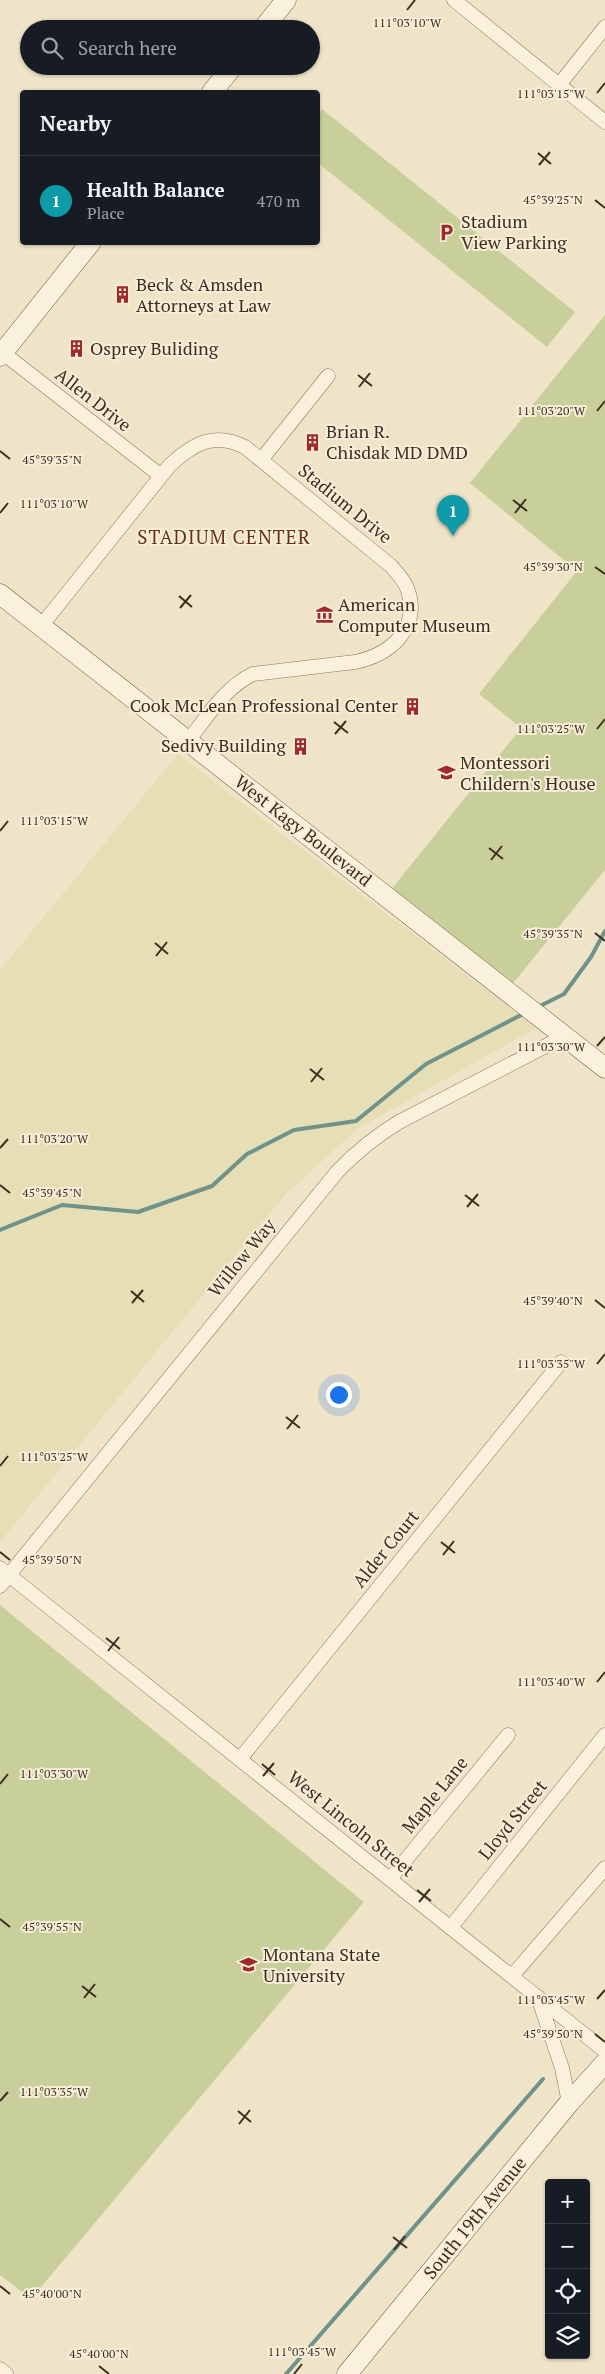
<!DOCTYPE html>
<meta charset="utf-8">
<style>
body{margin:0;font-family:"PT Serif",serif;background:#242831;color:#f1f3f6}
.controls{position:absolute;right:15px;bottom:15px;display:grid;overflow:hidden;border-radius:5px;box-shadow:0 1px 4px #0004}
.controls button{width:45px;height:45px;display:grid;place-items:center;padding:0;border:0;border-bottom:1px solid #363941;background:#171b24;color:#f1f3f6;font:25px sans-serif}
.you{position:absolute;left:338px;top:1394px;width:18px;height:18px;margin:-12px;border:4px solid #fff;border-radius:50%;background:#1a73e8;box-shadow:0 0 0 8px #1a73e833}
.badge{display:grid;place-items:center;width:32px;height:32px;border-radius:50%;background:#d93025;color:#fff;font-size:16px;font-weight:700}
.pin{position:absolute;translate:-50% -41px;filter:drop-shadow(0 1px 2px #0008)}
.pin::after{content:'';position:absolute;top:26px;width:18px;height:15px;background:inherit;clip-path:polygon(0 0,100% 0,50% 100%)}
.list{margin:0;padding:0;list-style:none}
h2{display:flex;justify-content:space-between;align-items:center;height:65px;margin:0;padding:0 20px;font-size:21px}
h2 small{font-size:16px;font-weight:400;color:#9ea1a6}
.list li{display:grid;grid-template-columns:32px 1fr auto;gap:15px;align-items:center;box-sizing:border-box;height:90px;padding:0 20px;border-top:1px solid #363941}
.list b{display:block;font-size:19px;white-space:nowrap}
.list p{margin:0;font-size:16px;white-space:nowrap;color:#9ea1a6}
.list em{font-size:16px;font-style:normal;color:#9ea1a6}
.icon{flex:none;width:28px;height:28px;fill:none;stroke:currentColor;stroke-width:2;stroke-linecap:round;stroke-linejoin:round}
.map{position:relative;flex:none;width:605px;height:2374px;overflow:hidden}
.search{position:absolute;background:#171b24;box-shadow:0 1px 4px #0004;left:20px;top:20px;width:300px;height:55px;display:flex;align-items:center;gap:12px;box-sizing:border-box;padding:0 18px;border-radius:28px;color:#9ea1a6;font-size:19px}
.panel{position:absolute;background:#171b24;box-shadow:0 1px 4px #0004;left:20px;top:90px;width:300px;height:155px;border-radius:5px}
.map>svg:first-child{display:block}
.farmland{fill:#e6deb5}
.green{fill:#c9cf9b}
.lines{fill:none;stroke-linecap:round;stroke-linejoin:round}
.stream{stroke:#6f938a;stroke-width:4}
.street-casing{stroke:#8d765c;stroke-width:15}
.secondary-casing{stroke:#6f573f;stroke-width:21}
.street{stroke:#faf1dc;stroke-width:14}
.secondary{stroke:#faf1dc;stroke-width:20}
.ticks{fill:none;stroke:#3d2e20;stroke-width:2}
.labels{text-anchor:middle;stroke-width:4;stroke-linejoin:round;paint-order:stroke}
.poi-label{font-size:18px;fill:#3d2e20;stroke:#f7eed8;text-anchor:start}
.street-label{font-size:18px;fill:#3d2e20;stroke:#f7eed8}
.neighbourhood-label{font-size:19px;letter-spacing:1px;fill:#6b2e1e;stroke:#f7eed8}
.ticks-label{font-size:12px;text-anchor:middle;fill:#3d2e20;stroke:#f7eed8;stroke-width:4;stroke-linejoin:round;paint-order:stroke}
</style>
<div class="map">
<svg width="605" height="2374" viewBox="0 0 605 2374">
<rect width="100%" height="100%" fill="#f0e4c8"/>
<path class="farmland" d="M 178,754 L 536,1028 L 357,1129 L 285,1195 L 0,1542 L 0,970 Z"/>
<path class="green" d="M 322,109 L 575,312 L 547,347 L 318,163 L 318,115 Z
M 605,315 L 605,870 L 510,987 L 390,891 L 521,728 L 479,694 L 577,571 L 470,483 Z
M 0,1605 L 364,1902 L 31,2299 L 0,2275 Z"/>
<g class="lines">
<path class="stream" d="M 542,1005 L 564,994 L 591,957 L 605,931
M 0,1230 L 62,1205 L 138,1212 L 212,1186 L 247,1154 L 294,1130 L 356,1121 L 426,1064 L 521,1015
M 286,2374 L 543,2079"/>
<defs>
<path id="street" d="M 454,0 L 605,122
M 559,85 L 605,27
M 3,353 L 161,476
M 261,460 L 328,376
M 41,626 L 170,465 C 193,444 214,431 245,447 L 391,566 C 397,573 404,580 407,588 C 422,628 390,655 355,662 L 253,674 C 225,687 207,717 188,741
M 0,1568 L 605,2051
M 0,1586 L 337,1172 C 356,1152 376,1136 399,1122 L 565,1036
M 240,1759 L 561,1362
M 390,1879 L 508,1735
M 451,1927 L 605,1735
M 512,1976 L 605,1868
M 538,1997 L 562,2068 L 569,2103
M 0,2369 L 6,2374"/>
<path id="secondary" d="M 263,29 L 286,0
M 212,92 L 233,66
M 0,356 L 91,242
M 0,594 L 605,1068
M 347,2374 L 569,2103 L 605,2063"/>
</defs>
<use href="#street" class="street-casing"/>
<use href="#secondary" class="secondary-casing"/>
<use href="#street" class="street"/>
<use href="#secondary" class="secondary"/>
</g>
<path class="ticks" d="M 407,10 L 415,0M 597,93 L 605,83M 538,153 L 551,164M 539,165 L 550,152M 595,200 L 605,208M 358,375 L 372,386M 359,387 L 370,373M 597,411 L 605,401M 0,451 L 10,459M 513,500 L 527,511M 0,513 L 8,503M 515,513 L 526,499M 595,567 L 605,574M 179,596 L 192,607M 180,608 L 191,595M 334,722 L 348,733M 597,729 L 605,719M 335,734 L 346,721M 0,831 L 8,821M 489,848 L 503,859M 491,860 L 502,846M 595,933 L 605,941M 155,943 L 168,954M 156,956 L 167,942M 597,1046 L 605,1037M 310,1069 L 324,1080M 311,1082 L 322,1068M 0,1148 L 8,1139M 0,1185 L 10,1193M 465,1195 L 479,1206M 467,1207 L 478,1194M 131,1291 L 144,1302M 595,1300 L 605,1308M 132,1303 L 143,1290M 597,1364 L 605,1354M 286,1417 L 300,1428M 287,1429 L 298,1415M 0,1466 L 8,1456M 441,1542 L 455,1553M 0,1552 L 10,1560M 443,1555 L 454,1541M 106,1638 L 120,1649M 108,1651 L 119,1637M 597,1682 L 605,1672M 262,1764 L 275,1775M 263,1776 L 274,1763M 0,1784 L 8,1774M 417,1890 L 431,1901M 419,1902 L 430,1889M 0,1919 L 10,1927M 82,1986 L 96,1997M 84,1998 L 95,1984M 597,1999 L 605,1990M 595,2034 L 605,2042M 0,2101 L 8,2092M 238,2111 L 251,2122M 239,2124 L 250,2110M 393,2237 L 407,2248M 394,2250 L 405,2236M 0,2286 L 10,2294M 99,2366 L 109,2374M 294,2374 L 302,2364"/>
<defs>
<symbol id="parking-bare" viewBox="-9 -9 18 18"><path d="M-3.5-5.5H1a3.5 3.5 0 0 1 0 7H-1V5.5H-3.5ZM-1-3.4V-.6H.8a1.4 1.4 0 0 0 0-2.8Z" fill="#9e2a2b" stroke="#f7eed8" stroke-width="2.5" paint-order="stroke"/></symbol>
<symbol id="building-bare" viewBox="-9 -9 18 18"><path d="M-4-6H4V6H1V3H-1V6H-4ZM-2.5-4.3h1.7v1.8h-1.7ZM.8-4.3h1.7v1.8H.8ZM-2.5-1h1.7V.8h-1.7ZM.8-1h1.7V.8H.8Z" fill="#9e2a2b" stroke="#f7eed8" stroke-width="2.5" paint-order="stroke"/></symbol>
<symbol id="museum-bare" viewBox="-9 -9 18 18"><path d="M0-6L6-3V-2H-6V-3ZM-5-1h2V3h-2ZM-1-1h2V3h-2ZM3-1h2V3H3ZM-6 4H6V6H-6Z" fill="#9e2a2b" stroke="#f7eed8" stroke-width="2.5" paint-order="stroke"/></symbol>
<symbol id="school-bare" viewBox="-9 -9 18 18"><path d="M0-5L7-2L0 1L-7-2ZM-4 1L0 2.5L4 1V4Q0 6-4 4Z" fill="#9e2a2b" stroke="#f7eed8" stroke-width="2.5" paint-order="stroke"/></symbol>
<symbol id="university-bare" viewBox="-9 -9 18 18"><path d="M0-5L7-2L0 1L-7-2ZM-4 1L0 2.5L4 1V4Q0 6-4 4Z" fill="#9e2a2b" stroke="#f7eed8" stroke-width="2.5" paint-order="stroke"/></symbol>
</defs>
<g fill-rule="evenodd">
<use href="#parking-bare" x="434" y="220" width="25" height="25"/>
<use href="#building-bare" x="110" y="282" width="25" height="25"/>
<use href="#building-bare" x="64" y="336" width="25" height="25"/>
<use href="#building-bare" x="300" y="430" width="25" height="25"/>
<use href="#museum-bare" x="312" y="602" width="25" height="25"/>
<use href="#building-bare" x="400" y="694" width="25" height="25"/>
<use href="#building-bare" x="288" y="734" width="25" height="25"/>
<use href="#school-bare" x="434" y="760" width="25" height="25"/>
<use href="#university-bare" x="236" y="1952" width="25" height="25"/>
</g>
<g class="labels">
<g class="poi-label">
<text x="461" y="228">Stadium<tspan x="461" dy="21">View Parking</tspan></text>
<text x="136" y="291">Beck &amp; Amsden<tspan x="136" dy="21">Attorneys at Law</tspan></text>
<text x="90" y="355">Osprey Buliding</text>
<text x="326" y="438">Brian R.<tspan x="326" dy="21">Chisdak MD DMD</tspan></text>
<text x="338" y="611">American<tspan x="338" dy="21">Computer Museum</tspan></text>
<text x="398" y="712" text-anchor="end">Cook McLean Professional Center</text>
<text x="286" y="752" text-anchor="end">Sedivy Building</text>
<text x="460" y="769">Montessori<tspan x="460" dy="21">Childern's House</tspan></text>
<text x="263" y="1961">Montana State<tspan x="263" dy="21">University</tspan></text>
</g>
<g class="street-label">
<text transform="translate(93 400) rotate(38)" y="6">Allen Drive</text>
<text transform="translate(345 504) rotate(39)" y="6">Stadium Drive</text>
<text transform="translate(303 831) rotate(38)" y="6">West Kagy Boulevard</text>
<text transform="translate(242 1258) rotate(-51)" y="6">Willow Way</text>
<text transform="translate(386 1549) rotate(-51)" y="6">Alder Court</text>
<text transform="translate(435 1795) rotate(-51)" y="6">Maple Lane</text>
<text transform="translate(513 1820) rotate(-51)" y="6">Lloyd Street</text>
<text transform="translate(351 1824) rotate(39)" y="6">West Lincoln Street</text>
<text transform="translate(475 2218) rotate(-51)" y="6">South 19th Avenue</text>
</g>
<g class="neighbourhood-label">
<text x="224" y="544">STADIUM CENTER</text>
</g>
</g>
<g class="ticks-label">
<text x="407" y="27">111°03'10"W</text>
<text x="551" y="98">111°03'15"W</text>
<text x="553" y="204">45°39'25"N</text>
<text x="551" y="415">111°03'20"W</text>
<text x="52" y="464">45°39'35"N</text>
<text x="54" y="508">111°03'10"W</text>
<text x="553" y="571">45°39'30"N</text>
<text x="551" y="733">111°03'25"W</text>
<text x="54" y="825">111°03'15"W</text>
<text x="553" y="938">45°39'35"N</text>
<text x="551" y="1051">111°03'30"W</text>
<text x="54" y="1143">111°03'20"W</text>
<text x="52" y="1197">45°39'45"N</text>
<text x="553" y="1305">45°39'40"N</text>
<text x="551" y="1368">111°03'35"W</text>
<text x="54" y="1461">111°03'25"W</text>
<text x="52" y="1564">45°39'50"N</text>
<text x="551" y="1686">111°03'40"W</text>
<text x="54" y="1778">111°03'30"W</text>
<text x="52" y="1931">45°39'55"N</text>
<text x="551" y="2004">111°03'45"W</text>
<text x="553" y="2038">45°39'50"N</text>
<text x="54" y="2096">111°03'35"W</text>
<text x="52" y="2298">45°40'00"N</text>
<text x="302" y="2356">111°03'45"W</text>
<text x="99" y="2358">45°40'00"N</text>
</g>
</svg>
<div class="controls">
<button>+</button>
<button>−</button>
<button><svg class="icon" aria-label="locate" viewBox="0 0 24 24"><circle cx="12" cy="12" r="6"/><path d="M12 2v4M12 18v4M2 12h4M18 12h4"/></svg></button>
<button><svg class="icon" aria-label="layers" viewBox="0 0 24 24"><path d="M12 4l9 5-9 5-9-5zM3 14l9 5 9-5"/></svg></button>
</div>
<div class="you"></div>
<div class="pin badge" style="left:453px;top:536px;background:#0f9aa8">1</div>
<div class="search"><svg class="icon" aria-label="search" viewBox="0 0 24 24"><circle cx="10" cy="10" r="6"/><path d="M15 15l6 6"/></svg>Search here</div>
<section class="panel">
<h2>Nearby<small></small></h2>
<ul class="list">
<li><span class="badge" style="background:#0f9aa8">1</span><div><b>Health Balance</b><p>Place</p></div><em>470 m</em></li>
</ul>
</section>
</div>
